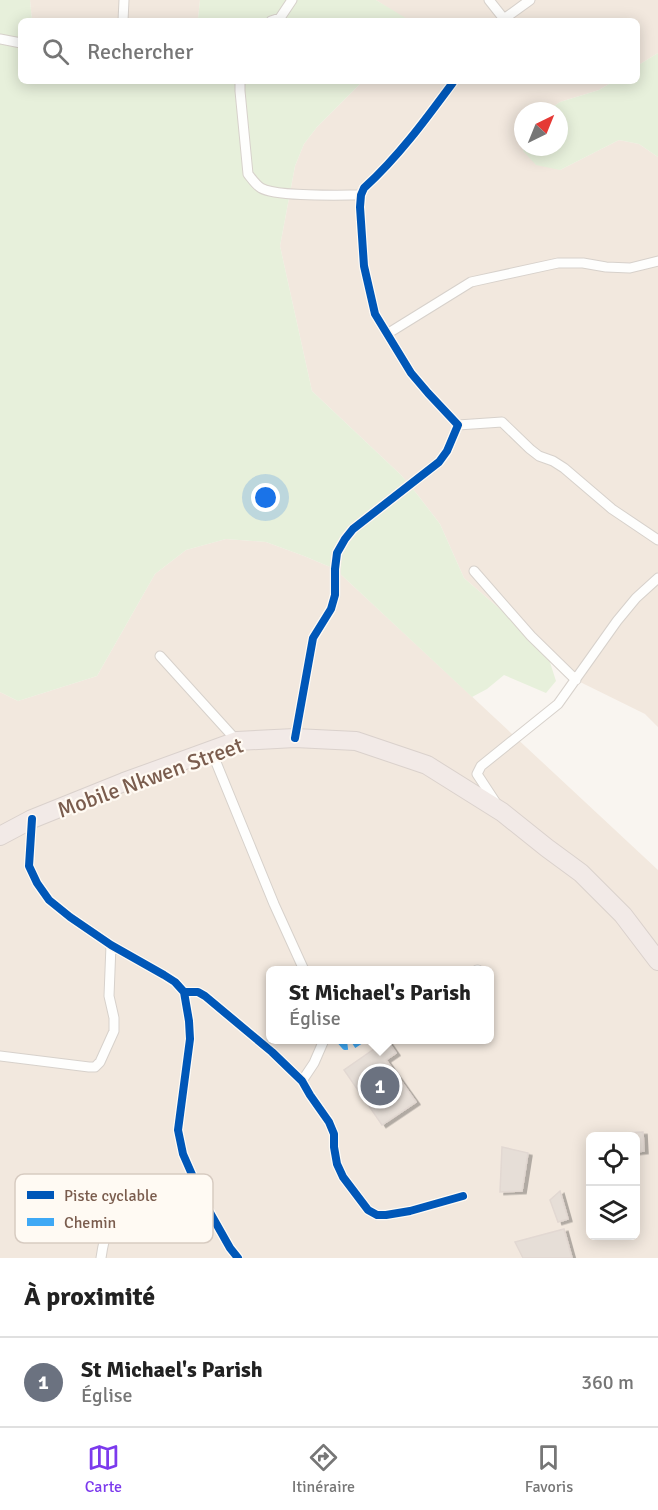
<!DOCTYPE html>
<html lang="fr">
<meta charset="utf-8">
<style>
body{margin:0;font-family:Signika,sans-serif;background:#f6f6f6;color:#222}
.controls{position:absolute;right:18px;bottom:18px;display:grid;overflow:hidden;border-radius:9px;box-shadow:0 3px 15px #0003}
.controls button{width:54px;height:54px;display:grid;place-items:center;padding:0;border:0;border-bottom:2px solid #e0e0e0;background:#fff;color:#222;font:30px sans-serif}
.compass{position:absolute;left:514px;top:102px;width:54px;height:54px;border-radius:50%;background:#fff;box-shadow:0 3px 15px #0003;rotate:43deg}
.you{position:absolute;left:266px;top:498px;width:21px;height:21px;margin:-15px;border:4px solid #fff;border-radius:50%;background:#1a73e8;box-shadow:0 0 0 9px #1a73e833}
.badge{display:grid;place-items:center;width:39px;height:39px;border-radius:50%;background:#7c3aed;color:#fff;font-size:20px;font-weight:700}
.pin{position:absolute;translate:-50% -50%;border:3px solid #fff;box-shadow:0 2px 6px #0006}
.popup{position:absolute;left:266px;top:966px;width:228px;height:78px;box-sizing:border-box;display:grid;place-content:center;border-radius:9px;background:#fff;filter:drop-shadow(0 2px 4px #0005);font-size:20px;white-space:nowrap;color:#767676}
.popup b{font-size:22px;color:#222}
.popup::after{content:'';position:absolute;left:50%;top:100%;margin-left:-12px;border:12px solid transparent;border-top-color:#fff}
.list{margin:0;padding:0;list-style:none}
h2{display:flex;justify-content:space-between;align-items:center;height:78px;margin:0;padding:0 24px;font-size:26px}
h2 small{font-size:20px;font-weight:400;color:#767676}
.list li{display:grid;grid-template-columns:39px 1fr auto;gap:18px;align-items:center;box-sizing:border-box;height:90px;padding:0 24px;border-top:2px solid #e0e0e0}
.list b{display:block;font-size:22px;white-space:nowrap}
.list p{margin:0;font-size:20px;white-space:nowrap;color:#767676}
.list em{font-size:20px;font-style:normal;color:#767676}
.icon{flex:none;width:33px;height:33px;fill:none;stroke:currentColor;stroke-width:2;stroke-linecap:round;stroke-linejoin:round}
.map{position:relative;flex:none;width:658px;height:1258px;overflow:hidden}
.search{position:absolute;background:#fff;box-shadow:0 3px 15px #0003;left:18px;right:18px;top:18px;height:66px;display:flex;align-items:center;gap:15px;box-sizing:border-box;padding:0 21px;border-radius:9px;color:#767676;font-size:22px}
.sheet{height:168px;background:#fff}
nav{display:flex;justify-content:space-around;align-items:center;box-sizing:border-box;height:84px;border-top:2px solid #e0e0e0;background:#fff;font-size:16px;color:#767676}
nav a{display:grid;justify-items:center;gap:3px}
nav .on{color:#7c3aed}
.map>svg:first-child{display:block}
.residential{fill:#f2e8de;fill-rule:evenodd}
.green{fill:#e7f0db}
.building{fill:#e6ded7;stroke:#e2d8d2;stroke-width:1.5;filter:url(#shadow)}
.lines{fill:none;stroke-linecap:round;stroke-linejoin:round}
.street-casing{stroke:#d7d1cb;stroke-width:11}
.highway-casing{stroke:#dad1cc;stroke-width:20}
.street{stroke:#fefefd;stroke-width:9}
.highway{stroke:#f2eae7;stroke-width:18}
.quiet{stroke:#3fa9f5;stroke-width:6;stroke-dasharray:12 6;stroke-linecap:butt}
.cycleway-casing{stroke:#fffaf3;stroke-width:11}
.cycleway{stroke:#0057b8;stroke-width:8}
.labels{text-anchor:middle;stroke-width:4.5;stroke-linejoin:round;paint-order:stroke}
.street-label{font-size:22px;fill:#7a5c4d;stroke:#fffaf3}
.key{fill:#fffaf3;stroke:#d7cbc1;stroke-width:1.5}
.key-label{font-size:16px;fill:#7a5c4d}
</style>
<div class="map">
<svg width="658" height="1258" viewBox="0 0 658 1258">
<defs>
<filter id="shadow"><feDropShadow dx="4" dy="2.5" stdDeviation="0" flood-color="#0004"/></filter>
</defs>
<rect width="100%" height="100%" fill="#f9f5f0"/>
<path class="residential" d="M 30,0 L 200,0 L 198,19 L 196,21 L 32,21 Z
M 376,0 L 658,0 L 658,53 L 637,66 L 637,21 L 408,21 Z
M 363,81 L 614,81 L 599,90 L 560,102 L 547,111 L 523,111 L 524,147 L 523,151 L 560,170 L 619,140 L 639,144 L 658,157 L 658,727 L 645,714 L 576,680 L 531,636 L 464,578 L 440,524 L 417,494 L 401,475 L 312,391 L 280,246 L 295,166 L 304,144 L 317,127 Z
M 226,539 L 266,542 L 304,556 L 335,569 L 658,870 L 658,1258 L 0,1258 L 0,692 L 18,701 L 97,676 L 155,574 L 186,550 ZM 270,970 L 490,970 L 490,1040 L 270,1040 ZM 386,1041 L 386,1060 L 415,1102 L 382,1125 L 344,1070 ZM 590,1136 L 636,1136 L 636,1236 L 590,1236 Z"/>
<path class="green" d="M 0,0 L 30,0 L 32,21 L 21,21 L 21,81 L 363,81 L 317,127 L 304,144 L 295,166 L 280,246 L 312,391 L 401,475 L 417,494 L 440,524 L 464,578 L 531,636 L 547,653 L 556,681 L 546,693 L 504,675 L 487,689 L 472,697 L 335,569 L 304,556 L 266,542 L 226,539 L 186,550 L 155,574 L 97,676 L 18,701 L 0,692 Z
M 200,0 L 376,0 L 409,20 L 196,21 L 198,19 Z
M 658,53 L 658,157 L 639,144 L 619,140 L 560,170 L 536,165 L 523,151 L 524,147 L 559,147 L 559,111 L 547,111 L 560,102 L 599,90 L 614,81 L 637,81 L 637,66 Z"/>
<path class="building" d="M 387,1040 L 396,1053 L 386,1060 L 416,1102 L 382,1125 L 344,1070 Z
M 643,1132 L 644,1151 L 636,1152 L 636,1136 L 621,1136 L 621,1133 Z
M 502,1147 L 528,1153 L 522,1191 L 500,1192 Z
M 560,1191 L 568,1219 L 558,1222 L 550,1200 Z
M 564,1229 L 572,1258 L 523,1258 L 515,1242 Z"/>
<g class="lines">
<defs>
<path id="street" d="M 489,0 L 504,19
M 123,21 L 124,0
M 271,21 L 280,18 L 292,0
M 501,21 L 530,0
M 0,39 L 21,43
M 240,81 L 240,91 L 248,174 C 252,179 256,185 261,188 C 276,197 340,195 361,195
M 454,81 C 426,119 399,156 364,188 L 361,195 L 360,207 L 364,266 L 375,314 L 411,373 L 428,393 L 458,425
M 387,334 L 471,282 L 558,263 L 583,263 L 606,267 L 630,268 L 658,261
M 458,425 L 502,422 L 530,449 L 539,456 L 553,461 L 564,468 L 612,509 L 658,540
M 474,571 L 531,636 L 576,680
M 160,656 L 237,741
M 295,738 L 313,638 L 331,609 L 335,595 L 335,569 L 337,553 L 345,539 L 353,529 L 439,462 L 447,451 L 458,425
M 211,750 L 274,904 L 304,970
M 496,803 L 477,774 L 481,766 L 558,704 L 617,621 L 636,598 L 658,578
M 32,819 L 29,866 L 37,883 L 49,900 L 70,917 L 111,945 L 164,975 L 175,982 L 184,992 L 189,1021 L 190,1039 L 178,1130 L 183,1154 L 204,1202 L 230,1248 L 238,1258
M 477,970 L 478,970
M 184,992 L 198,992 L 205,996 L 272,1052 L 302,1081 L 310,1095 L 329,1122 L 334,1134 L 334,1147 L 337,1164 L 343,1177 L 368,1210 L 377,1215 L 386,1215 L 410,1211 L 463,1196
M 0,1056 L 89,1067 L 95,1067 L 100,1062 L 114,1031 L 114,1018 L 109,996 L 111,945
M 302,1081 L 314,1063 L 324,1040
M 101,1258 C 104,1236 109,1213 135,1210 C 146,1208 157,1210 168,1209 C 180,1208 192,1205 204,1202"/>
<path id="highway" d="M 0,836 L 32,819 L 124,782 L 237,741 L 295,738 L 356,741 L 427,765 L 502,812 L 547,848 L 581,873 L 623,915 L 658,961"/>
</defs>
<use href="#street" class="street-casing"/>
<use href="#highway" class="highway-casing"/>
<use href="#street" class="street"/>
<use href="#highway" class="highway"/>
<path class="quiet" d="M 339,1040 L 345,1047 L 353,1046 L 362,1040"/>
<defs>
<path id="cycleway" d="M 295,738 L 313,638 L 331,609 L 335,595 L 335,569 L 337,553 L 345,539 L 353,529 L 439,462 L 447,451 L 458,425 L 428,393 L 411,373 L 375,314 L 364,266 L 360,207 L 361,195 L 364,188 C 399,156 426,119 454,81
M 32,819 L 29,866 L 37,883 L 49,900 L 70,917 L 111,945 L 164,975 L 175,982 L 184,992 L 189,1021 L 190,1039 L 178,1130 L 183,1154 L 204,1202 L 230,1248 L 238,1258
M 184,992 L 198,992 L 205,996 L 272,1052 L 302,1081 L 310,1095 L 329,1122 L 334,1134 L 334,1147 L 337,1164 L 343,1177 L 368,1210 L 377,1215 L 386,1215 L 410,1211 L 463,1196"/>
</defs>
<use href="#cycleway" class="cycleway-casing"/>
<use href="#cycleway" class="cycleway"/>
</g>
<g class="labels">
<g class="street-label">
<text transform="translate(150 777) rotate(-20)" y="8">Mobile Nkwen Street</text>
</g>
</g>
<rect x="15" y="1174" width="198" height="69" rx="9" class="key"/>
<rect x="27" y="1191" width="27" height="8" fill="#0057b8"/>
<rect x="27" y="1218" width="27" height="8" fill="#3fa9f5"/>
<g class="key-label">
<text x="64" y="1201">Piste cyclable</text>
<text x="64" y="1228">Chemin</text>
</g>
</svg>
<div class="controls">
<button><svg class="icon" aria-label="locate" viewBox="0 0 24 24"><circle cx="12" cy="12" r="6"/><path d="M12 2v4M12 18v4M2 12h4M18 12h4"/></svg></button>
<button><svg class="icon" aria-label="layers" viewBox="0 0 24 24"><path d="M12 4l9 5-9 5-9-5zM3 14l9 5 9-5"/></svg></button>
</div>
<svg class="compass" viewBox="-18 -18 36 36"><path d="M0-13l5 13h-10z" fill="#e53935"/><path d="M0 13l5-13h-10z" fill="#767676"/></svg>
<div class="you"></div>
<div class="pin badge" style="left:380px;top:1086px;background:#6b7280">1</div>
<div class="popup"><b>St Michael's Parish</b>Église</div>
<div class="search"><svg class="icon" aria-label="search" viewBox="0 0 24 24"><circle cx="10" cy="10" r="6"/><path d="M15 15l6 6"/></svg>Rechercher</div>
</div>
<section class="sheet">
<h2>À proximité<small></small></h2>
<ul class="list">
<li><span class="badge" style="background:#6b7280">1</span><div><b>St Michael's Parish</b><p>Église</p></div><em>360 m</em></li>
</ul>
</section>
<nav>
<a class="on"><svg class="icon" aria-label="map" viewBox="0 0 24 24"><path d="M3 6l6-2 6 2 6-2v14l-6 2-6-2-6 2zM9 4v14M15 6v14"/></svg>Carte</a>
<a><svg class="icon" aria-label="directions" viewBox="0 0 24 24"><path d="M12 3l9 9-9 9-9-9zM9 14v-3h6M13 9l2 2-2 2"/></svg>Itinéraire</a>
<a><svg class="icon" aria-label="saved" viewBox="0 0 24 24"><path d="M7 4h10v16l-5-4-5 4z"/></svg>Favoris</a>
</nav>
